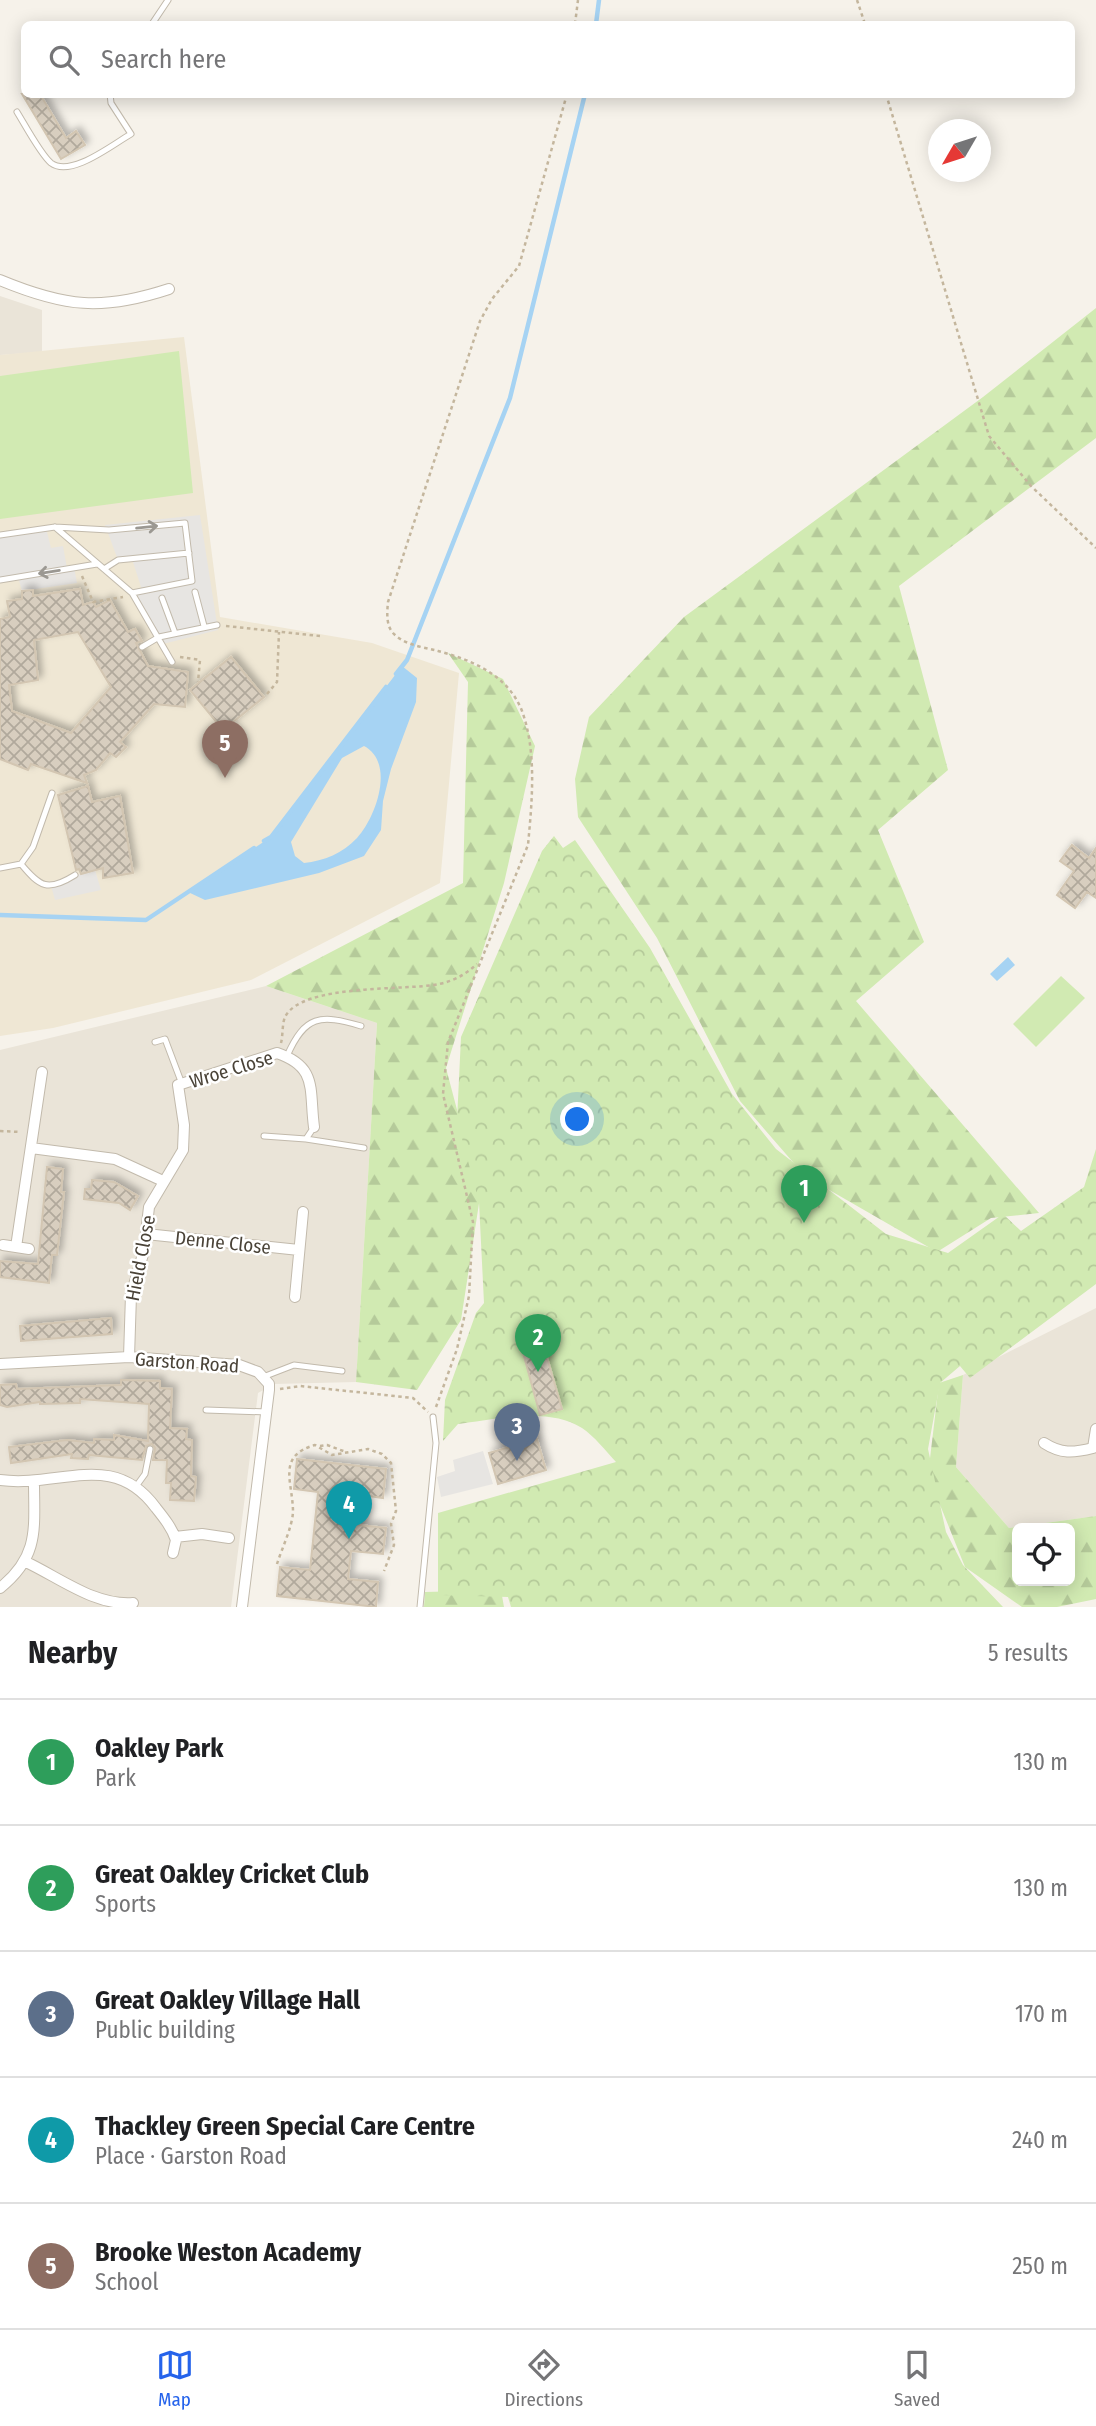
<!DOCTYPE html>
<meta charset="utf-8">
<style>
body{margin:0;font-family:"Fira Sans Condensed",sans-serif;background:#f6f6f6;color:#202124}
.controls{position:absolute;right:21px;bottom:21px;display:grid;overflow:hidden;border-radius:10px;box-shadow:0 4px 18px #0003}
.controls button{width:63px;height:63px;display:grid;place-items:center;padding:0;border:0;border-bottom:2px solid #e0e0e0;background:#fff;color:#202124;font:35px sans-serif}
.compass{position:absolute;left:928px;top:119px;width:63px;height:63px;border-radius:50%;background:#fff;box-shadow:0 4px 18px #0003;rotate:231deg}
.you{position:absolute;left:578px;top:1120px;width:24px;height:24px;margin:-18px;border:5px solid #fff;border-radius:50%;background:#1a73e8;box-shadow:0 0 0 10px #1a73e833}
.badge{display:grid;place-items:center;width:46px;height:46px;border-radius:50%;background:#2563eb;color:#fff;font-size:23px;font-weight:700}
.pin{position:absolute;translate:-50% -58px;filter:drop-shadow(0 2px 4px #0008)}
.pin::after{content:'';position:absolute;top:37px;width:24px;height:21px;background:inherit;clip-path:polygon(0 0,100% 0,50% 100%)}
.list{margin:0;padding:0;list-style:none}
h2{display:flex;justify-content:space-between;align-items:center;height:91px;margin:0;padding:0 28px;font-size:30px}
h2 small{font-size:23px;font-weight:400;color:#757577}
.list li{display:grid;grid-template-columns:46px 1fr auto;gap:21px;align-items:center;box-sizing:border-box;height:126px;padding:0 28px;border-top:2px solid #e0e0e0}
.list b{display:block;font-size:26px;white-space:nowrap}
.list p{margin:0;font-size:23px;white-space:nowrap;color:#757577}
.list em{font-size:23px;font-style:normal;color:#757577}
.icon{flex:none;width:38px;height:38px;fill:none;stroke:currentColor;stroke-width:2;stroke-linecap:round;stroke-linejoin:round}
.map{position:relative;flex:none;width:1096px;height:1607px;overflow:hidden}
.search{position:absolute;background:#fff;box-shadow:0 4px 18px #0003;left:21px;right:21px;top:21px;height:77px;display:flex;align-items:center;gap:18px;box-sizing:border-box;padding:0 24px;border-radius:10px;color:#757577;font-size:26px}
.sheet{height:721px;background:#fff}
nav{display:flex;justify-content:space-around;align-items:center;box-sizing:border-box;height:98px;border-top:2px solid #e0e0e0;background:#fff;font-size:19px;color:#757577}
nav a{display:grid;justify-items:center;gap:4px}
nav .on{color:#2563eb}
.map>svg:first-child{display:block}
.residential{fill:#eae4d8}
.education{fill:#efe7d4}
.forest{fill:url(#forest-firs);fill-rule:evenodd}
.park{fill:url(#park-crowns)}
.pitch{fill:#d1eab2}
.parking{fill:#e7e5e2}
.water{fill:#a6d3f3;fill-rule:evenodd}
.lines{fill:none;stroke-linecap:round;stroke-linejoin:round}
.stream{stroke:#a6d3f3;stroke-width:4.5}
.building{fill:url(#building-cross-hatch);stroke:#d3c6b2;stroke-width:2;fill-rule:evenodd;filter:url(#shadow)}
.lane-casing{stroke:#c2baac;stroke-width:7}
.street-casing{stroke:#c2baac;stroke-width:12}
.path{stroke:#c4b69d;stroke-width:2.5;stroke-dasharray:3.5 3.5;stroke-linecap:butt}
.lane{stroke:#fff;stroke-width:5}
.street{stroke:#fff;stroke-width:10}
.oneway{stroke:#9b9892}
.labels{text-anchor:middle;stroke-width:5;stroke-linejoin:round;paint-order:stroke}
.street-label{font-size:19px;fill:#4a4338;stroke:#fff}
</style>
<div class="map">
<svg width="1096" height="1607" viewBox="0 0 1096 1607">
<defs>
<pattern id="forest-firs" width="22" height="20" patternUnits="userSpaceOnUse" patternTransform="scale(1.75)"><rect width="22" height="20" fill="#d1eab2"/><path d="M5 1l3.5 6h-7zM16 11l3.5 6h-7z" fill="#b5ca9a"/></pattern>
<pattern id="park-crowns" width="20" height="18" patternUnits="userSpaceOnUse" patternTransform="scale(1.75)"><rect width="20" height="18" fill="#d1eab2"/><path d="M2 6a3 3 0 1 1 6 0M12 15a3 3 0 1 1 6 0" fill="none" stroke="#b5ca9a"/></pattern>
<pattern id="building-cross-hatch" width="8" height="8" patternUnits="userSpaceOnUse" patternTransform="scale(1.75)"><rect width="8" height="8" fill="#d8cebf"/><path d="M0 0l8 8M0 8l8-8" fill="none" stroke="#b1a99c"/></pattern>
<filter id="shadow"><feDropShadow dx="4" dy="-4" stdDeviation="3.5" flood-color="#0004"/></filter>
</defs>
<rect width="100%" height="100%" fill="#f6f2ea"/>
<path class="residential" d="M 0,296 L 42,310 L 42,352 L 0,355 Z
M 266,986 L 377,1023 L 356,1382 L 274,1384 L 258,1393 L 231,1607 L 0,1607 L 0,1050 Z
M 1096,1308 L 1096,1516 L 1009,1528 L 956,1467 L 963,1375 Z"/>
<path class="education" d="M 184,337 L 220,617 L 372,643 L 459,673 L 440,883 L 251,980 L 53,1028 L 0,1036 L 0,355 Z"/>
<path class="forest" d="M 1096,308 L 1096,438 L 899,586 L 948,770 L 878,830 L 924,942 L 856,1001 L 1039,1213 L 991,1218 L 937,1252 L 805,1176 L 740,1101 L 657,938 L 578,817 L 575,779 L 589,717 L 684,617 L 983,397 Z
M 448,653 L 503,679 L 535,746 L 504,883 L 446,1068 L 480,1197 L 461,1320 L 417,1390 L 356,1382 L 377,1023 L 266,986 L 463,883 L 468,682 Z
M 963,1375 L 956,1467 L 1009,1528 L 1096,1516 L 1096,1599 L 1057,1607 L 1022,1607 L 965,1567 L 928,1475 L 939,1383 ZM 1017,1528 L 1070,1528 L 1070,1581 L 1017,1581 Z
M 501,1590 L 504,1607 L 424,1607 L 425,1592 Z"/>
<path class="park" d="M 554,836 L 563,848 L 575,840 L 650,948 L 732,1094 L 776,1149 L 886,1234 L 948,1253 L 1003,1214 L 1021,1231 L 1084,1187 L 1096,1149 L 1096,1284 L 970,1378 L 960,1366 L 940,1383 L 928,1449 L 946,1532 L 963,1565 L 1003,1607 L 511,1607 L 508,1597 L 438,1595 L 438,1513 L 616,1462 C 606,1451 594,1436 582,1428 C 548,1406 495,1420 458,1424 L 443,1441 L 445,1400 L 476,1313 L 484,1303 L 479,1202 L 457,1120 L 461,1037 L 542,851 Z"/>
<path class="pitch" d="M 179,351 L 193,493 L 0,519 L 0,376 Z
M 1061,976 L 1085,998 L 1036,1047 L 1013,1024 Z"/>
<path class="parking" d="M 200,515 L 218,630 L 163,644 L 132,593 L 142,590 L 132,559 L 118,560 L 105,525 Z
M 46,528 L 51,548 L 63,546 L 67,568 L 74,567 L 77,583 L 22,591 L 18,577 L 0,580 L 0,535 Z
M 95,870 L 101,890 L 55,900 L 50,882 Z
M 483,1451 L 493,1484 L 441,1497 L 437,1477 L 455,1471 L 453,1460 Z"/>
<path class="water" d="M 402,666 L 417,678 L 416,702 L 391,769 L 383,801 L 381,830 L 364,856 L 319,873 L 205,900 L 188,892 L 271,837 ZM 364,746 C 395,762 377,816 357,838 C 343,853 324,861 304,863 L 295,856 L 291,842 L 342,758 Z
M 1008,957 L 1015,965 L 997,981 L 990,974 Z"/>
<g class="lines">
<path class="stream" d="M 596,24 L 599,0
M 396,674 L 407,660 L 510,398 L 585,94
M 264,841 L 271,837 L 386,687
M 0,915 L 146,920 L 254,848"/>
</g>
<path class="building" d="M 22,94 L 40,94 L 66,138 L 76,131 L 85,145 L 61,159 Z
M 80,589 L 83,605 L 93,602 L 96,607 L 110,600 L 128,632 L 135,629 L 142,641 L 136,643 L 148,666 L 188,672 L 185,707 L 154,704 L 120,742 L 126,747 L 116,757 L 110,753 L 96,770 L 84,775 L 87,783 L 31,764 L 28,770 L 0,759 L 0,619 L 10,617 L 7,601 L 22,599 L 22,591 L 33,590 L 33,596 ZM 78,632 L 111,687 L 71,733 L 12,711 L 9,685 L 38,680 L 34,640 Z
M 231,657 L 264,697 L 223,730 L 190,690 Z
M 88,786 L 92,802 L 120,796 L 133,873 L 103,878 L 103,868 L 81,874 L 79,869 L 76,870 L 58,795 Z
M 1072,845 L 1089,858 L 1096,848 L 1096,898 L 1087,892 L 1075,908 L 1057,895 L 1074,871 L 1060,861 Z
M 47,1167 L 63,1169 L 61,1192 L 64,1192 L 57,1255 L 52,1255 L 49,1283 L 0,1277 L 0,1261 L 38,1264 Z
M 92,1180 L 114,1182 L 138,1196 L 130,1210 L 119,1203 L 84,1199 L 85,1189 L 91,1189 Z
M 111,1318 L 112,1334 L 21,1341 L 20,1326 Z
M 549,1329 L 554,1344 L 544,1347 L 562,1409 L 540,1415 L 519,1338 Z
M 121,1380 L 160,1381 L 160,1388 L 172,1389 L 170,1428 L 187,1429 L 186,1439 L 192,1440 L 191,1476 L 196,1477 L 194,1501 L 170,1500 L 171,1483 L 166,1483 L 167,1460 L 153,1460 L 155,1448 L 152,1444 L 146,1446 L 142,1460 L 89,1455 L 88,1459 L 71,1458 L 72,1454 L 11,1463 L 9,1447 L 67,1440 L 94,1443 L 94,1439 L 114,1440 L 114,1435 L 148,1441 L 149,1404 L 80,1399 L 80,1403 L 40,1404 L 40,1402 L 7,1407 L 0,1405 L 0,1385 L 16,1384 L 17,1389 L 121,1385 Z
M 537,1439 L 546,1470 L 498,1484 L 489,1453 Z
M 297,1459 L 386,1469 L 383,1498 L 362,1495 L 359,1525 L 386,1528 L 383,1554 L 351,1551 L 348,1579 L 378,1582 L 376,1607 L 277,1596 L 280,1567 L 310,1570 L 318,1492 L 294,1489 Z"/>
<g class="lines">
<defs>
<path id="lane" d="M 152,24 L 168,0
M 17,112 C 25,125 41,155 51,163 C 71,178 113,144 131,134 L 111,103 L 110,94
M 0,535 L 55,527 L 109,530 L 185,523 L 192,581 L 132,593 L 55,527
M 104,569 L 118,560 L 189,553
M 0,580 L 97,564
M 195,592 L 204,626
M 132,593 L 172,662
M 162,598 L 175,633
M 142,647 L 159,637 L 217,625
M 21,864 C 40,887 48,892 75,875
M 0,868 L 21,864 L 33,847 L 52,793
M 155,1042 L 165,1039 L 182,1084
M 287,1056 C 305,1015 320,1014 361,1026
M 264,1136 L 306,1139 L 314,1127
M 306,1139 L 364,1148
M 263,1377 L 294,1365 L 342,1371
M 206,1410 L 267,1412
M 137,1485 L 145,1474 L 150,1449
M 420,1607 L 436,1443 L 433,1417"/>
<path id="street" d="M 0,280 C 65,307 102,311 169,289
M 31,1148 L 115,1159 L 163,1181
M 146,1234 L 299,1250
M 3,1245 L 29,1249
M 16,1247 L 42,1072
M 295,1297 L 303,1212
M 129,1357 L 131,1295 L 144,1251 L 149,1207 L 183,1150 L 184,1125 L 178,1085 L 277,1053 C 318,1067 309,1089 314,1127
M 0,1364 L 129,1357 L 239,1365 L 258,1372 L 269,1384 L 269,1390 L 242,1607
M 1044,1443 C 1061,1454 1073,1453 1093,1448 L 1096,1429
M 0,1480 C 60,1488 113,1449 156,1508 C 164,1518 172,1528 176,1540 L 173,1553
M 175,1537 L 202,1534 L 229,1538
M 26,1562 C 60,1578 95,1606 133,1603
M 0,1588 C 40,1556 34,1528 34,1481"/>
</defs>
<use href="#lane" class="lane-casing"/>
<use href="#street" class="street-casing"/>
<path class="path" d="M 857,0 L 865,24
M 575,24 L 578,0
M 886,94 L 989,436 L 1031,486 L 1096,548
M 82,576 L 93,602 L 123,597
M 226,626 L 320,636
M 180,657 L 200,660 L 198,682
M 267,694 L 277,682 L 279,632
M 281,1043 C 283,1036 282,1024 285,1017 C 302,983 407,991 439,984 C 454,981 466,974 477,964
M 0,1131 L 21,1132
M 280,1389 L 300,1386 L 413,1398 L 428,1412
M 436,1407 L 457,1349 L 469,1296 L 473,1222 L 443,1094 L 448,1042 L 528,845 C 532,802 537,752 522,711 C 508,675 472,660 438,651 C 423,647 404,645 393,633 C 386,625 387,613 388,602 L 480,321 L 492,299 L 519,266 L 567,94
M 320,1446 L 327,1445 L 346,1452
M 277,1564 C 282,1548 292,1528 293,1512 C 293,1482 276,1456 315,1445 L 332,1455 L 368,1449 L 382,1454 L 391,1463 L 396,1511 L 391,1524 L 394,1545 L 384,1571"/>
<use href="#lane" class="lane"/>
<use href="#street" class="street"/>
</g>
<defs><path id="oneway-shaft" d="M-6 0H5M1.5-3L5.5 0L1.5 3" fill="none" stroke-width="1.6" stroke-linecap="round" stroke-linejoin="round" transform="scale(1.75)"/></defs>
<g class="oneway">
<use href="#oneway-shaft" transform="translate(147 527) rotate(-6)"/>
<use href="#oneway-shaft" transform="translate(49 572) rotate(171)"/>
</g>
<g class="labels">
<g class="street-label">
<text transform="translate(231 1069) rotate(-17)" y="7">Wroe Close</text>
<text transform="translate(223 1242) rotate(6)" y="7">Denne Close</text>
<text transform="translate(140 1258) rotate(-79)" y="7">Hield Close</text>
<text transform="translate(187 1362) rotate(4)" y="7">Garston Road</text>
</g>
</g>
</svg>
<div class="controls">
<button><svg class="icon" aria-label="locate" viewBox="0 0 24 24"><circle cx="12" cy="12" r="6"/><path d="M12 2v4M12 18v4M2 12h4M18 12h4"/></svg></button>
</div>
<svg class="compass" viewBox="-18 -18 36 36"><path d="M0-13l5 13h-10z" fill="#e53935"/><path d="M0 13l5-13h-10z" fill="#757577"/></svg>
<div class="you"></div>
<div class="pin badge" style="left:804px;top:1223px;background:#2e9e5b">1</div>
<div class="pin badge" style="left:538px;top:1372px;background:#2e9e5b">2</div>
<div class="pin badge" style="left:517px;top:1461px;background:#5c6f8a">3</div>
<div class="pin badge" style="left:349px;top:1539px;background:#0f9aa8">4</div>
<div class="pin badge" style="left:225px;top:778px;background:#8d6e63">5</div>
<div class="search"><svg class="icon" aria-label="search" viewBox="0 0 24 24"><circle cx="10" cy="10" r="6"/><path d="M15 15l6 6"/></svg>Search here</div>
</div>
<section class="sheet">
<h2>Nearby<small>5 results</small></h2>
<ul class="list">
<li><span class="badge" style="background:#2e9e5b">1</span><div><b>Oakley Park</b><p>Park</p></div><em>130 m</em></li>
<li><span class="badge" style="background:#2e9e5b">2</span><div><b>Great Oakley Cricket Club</b><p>Sports</p></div><em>130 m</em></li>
<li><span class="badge" style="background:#5c6f8a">3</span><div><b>Great Oakley Village Hall</b><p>Public building</p></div><em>170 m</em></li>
<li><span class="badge" style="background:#0f9aa8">4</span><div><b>Thackley Green Special Care Centre</b><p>Place · Garston Road</p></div><em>240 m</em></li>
<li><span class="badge" style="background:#8d6e63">5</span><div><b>Brooke Weston Academy</b><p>School</p></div><em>250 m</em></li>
</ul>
</section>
<nav>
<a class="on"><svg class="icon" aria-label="map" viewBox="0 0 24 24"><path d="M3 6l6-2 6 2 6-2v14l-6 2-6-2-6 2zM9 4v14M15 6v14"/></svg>Map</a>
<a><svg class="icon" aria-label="directions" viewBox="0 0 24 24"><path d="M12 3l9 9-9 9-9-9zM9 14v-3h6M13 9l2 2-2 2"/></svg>Directions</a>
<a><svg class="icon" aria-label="saved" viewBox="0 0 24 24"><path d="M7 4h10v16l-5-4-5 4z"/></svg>Saved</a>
</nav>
